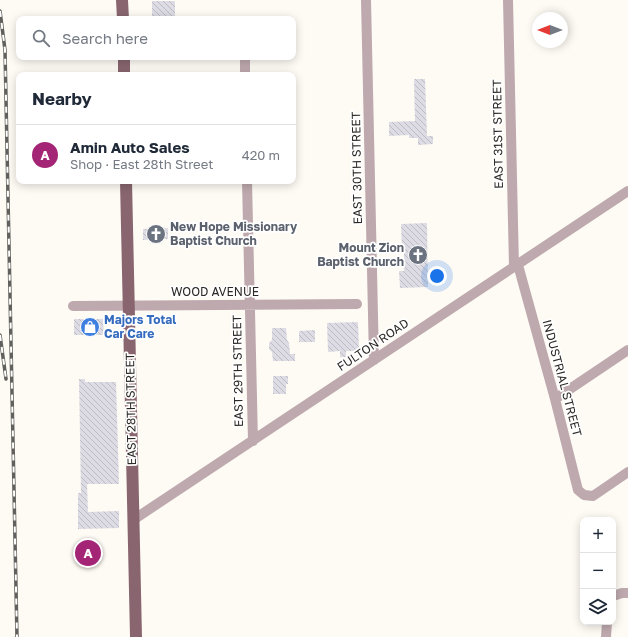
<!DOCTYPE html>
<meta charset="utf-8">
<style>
body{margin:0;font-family:"Golos Text",sans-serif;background:#f2f2f3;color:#1f2937}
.controls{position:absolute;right:12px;bottom:12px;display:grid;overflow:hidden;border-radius:8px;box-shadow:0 2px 10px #0003}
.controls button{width:36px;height:36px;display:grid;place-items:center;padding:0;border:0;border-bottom:1px solid #e0e1e3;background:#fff;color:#1f2937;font:20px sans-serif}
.compass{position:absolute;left:532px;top:12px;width:36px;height:36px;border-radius:50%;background:#fff;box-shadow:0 2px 10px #0003;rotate:270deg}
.you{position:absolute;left:437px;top:276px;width:14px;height:14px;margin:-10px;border:3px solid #fff;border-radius:50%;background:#1a73e8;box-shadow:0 0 0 6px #1a73e833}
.badge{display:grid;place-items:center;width:26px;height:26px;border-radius:50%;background:#a42475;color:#fff;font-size:13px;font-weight:700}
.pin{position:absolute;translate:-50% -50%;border:2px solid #fff;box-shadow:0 1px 4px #0006}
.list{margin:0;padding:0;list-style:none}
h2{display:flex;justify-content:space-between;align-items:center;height:52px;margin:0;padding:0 16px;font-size:17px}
h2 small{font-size:13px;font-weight:400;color:#747a83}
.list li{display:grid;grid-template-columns:26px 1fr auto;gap:12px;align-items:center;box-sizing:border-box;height:60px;padding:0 16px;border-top:1px solid #e0e1e3}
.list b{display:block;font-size:15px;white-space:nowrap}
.list p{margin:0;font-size:13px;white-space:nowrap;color:#747a83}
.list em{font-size:13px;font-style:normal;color:#747a83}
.icon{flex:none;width:22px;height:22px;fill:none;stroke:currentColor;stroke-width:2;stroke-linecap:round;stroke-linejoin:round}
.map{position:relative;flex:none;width:628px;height:637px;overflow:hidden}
.search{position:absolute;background:#fff;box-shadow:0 2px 10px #0003;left:16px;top:16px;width:280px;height:44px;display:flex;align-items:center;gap:10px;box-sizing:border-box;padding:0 14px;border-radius:8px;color:#747a83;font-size:15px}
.panel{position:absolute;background:#fff;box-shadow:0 2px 10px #0003;left:16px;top:72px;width:280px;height:112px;border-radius:8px}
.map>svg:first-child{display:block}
.building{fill:url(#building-back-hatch)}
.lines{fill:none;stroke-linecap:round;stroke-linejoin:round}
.minor{stroke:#bea9ae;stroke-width:10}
.major{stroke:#89666f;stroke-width:12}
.rail-casing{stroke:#62605c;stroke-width:3.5}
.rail{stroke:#fff;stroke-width:2;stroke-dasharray:6;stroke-linecap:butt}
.labels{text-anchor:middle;stroke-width:3.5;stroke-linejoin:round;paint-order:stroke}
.street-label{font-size:12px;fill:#2b2926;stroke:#fff}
.worship-label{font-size:12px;font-weight:bold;fill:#5b616d;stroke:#fff;text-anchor:start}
.shop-label{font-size:12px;font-weight:bold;fill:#366cbe;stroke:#fff;text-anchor:start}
</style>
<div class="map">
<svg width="628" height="637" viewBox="0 0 628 637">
<defs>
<pattern id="building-back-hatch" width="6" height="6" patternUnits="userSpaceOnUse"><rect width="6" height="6" fill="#dddbe3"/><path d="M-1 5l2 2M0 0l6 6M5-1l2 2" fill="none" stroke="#bebcc3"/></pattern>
</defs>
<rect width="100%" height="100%" fill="#fefbf5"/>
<path class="building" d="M 152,1 L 175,1 L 175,19 L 152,19 Z
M 414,79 L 425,79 L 427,136 L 433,136 L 433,144 L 418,145 L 418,138 L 409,138 L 409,135 L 389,136 L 389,122 L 415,121 Z
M 427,223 L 428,287 L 400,288 L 399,271 L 404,271 L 404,249 L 402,249 L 401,224 Z
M 155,228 L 168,228 L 168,239 L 143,240 L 143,229 Z
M 74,319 L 103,319 L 104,335 L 74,335 Z
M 358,322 L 359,351 L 346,351 L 346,357 L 340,357 L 340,351 L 328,352 L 327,323 Z
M 272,328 L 286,328 L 287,340 L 289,343 L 290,354 L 295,354 L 295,361 L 273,361 L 272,352 L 269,349 L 269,343 L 272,340 Z
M 315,330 L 315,342 L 299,342 L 299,331 Z
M 273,376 L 288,376 L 288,384 L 286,384 L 286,394 L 273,394 Z
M 79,379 L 85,379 L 85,382 L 116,382 L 119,484 L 87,484 L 88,512 L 119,511 L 119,528 L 78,529 L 78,493 L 81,493 Z
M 81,541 L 94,541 L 94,565 L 82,565 Z"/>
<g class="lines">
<path class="minor" d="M 366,0 L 374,360
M 508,0 L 514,267
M 245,57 L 245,75
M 247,181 L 253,441
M 518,265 L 555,399 L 578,490 L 584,495 L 593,496 L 628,472
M 73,306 L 357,304
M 555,399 L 628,350
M 133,520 L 628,191
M 613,596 L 622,593 L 628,593
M 606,637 L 607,622"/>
<path class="major" d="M 122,0 L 123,19
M 124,57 L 124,75
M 126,181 L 136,637"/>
<defs>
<path id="rail" d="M 0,11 L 5,50 L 17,637
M 0,335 L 6,379"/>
</defs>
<use href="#rail" class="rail-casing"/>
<use href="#rail" class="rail"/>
</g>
<defs>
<symbol id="church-disc" viewBox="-11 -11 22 22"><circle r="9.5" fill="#6b7280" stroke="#fff"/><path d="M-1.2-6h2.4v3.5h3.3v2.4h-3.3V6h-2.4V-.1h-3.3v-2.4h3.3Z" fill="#fff"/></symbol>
<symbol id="shop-disc" viewBox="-11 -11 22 22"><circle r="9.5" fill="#3f7fe0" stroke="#fff"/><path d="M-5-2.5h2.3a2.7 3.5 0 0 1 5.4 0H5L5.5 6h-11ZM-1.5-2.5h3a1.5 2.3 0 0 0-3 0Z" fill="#fff"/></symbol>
</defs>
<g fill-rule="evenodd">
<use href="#church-disc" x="145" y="223" width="22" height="22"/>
<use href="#church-disc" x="407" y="244" width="22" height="22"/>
<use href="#shop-disc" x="79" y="316" width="22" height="22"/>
</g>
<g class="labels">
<g class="street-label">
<text transform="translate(498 134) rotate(-91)" y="4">EAST 31ST STREET</text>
<text transform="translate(357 168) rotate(-91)" y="4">EAST 30TH STREET</text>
<text x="215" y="296">WOOD AVENUE</text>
<text transform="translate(373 345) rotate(-34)" y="4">FULTON ROAD</text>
<text transform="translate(238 371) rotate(-91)" y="4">EAST 29TH STREET</text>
<text transform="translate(562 378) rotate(75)" y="4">INDUSTRIAL STREET</text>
<text transform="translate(131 409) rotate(-91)" y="4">EAST 28TH STREET</text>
</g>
<g class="worship-label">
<text x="170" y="231">New Hope Missionary<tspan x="170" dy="14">Baptist Church</tspan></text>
<text x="404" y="252" text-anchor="end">Mount Zion<tspan x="404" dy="14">Baptist Church</tspan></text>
</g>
<g class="shop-label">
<text x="104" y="324">Majors Total<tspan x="104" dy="14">Car Care</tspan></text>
</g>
</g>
</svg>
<div class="controls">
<button>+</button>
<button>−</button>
<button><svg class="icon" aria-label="layers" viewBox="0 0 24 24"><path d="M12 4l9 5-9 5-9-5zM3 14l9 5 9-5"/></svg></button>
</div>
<svg class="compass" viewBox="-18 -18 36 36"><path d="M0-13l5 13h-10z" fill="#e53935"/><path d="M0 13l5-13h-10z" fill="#747a83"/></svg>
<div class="you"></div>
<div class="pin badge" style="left:88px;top:553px">A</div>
<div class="search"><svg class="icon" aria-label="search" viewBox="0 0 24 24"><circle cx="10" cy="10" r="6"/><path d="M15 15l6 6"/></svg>Search here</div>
<section class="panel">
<h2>Nearby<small></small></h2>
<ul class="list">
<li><span class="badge">A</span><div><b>Amin Auto Sales</b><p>Shop · East 28th Street</p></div><em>420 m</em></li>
</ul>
</section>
</div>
